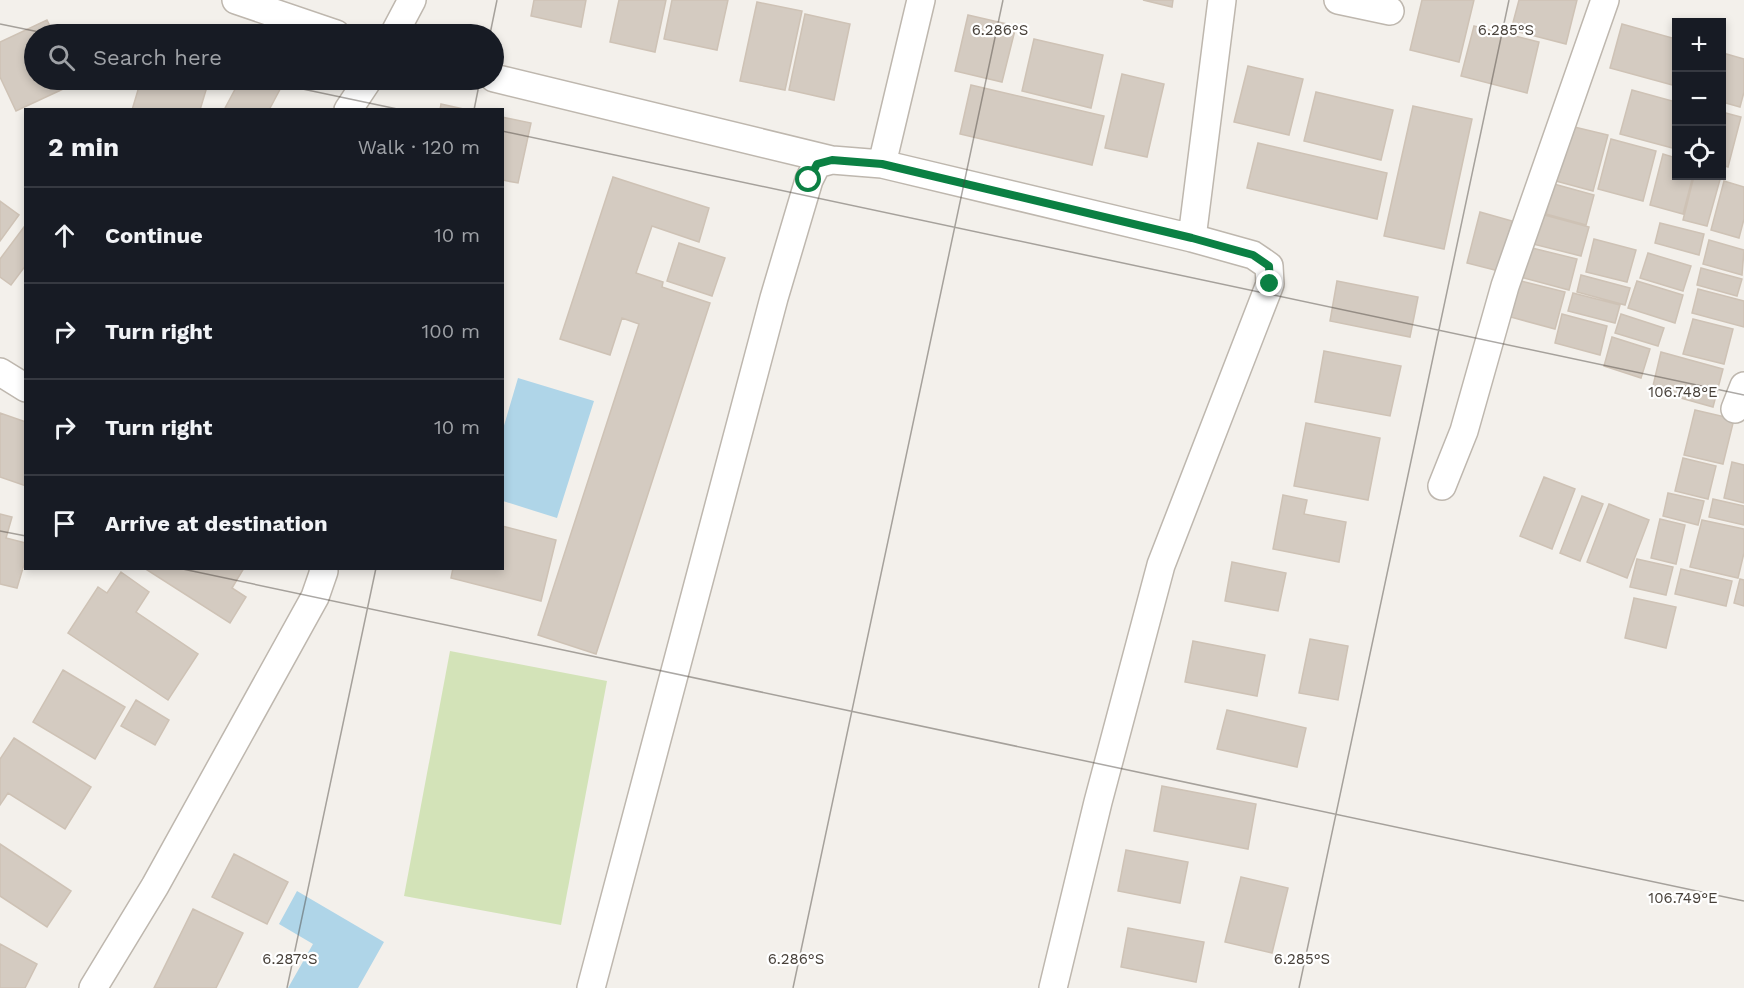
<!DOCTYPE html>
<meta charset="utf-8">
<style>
body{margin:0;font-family:"Work Sans",sans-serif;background:#242831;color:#f1f3f6}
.controls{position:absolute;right:18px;top:18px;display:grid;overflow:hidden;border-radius:0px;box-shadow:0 3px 9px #0003}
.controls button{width:54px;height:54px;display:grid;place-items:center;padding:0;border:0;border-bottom:2px solid #363941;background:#171b24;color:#f1f3f6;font:30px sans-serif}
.stop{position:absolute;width:18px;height:18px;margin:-14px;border:4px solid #0b8043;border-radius:50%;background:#fff}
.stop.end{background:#0b8043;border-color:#fff;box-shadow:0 2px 6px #0008}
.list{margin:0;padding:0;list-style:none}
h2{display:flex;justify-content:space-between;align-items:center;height:78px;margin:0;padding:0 24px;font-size:26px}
h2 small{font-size:20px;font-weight:400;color:#9ea1a6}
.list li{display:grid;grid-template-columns:39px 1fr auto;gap:18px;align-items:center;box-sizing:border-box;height:96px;padding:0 24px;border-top:2px solid #363941}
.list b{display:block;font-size:22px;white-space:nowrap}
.list em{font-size:20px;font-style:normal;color:#9ea1a6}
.icon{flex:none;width:33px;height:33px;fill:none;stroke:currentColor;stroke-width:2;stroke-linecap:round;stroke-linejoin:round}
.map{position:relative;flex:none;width:1744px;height:988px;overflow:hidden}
.search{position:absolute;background:#171b24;box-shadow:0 3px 9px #0003;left:24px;top:24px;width:480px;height:66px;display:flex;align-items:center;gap:15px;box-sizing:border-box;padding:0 21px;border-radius:33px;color:#9ea1a6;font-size:22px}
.panel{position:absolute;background:#171b24;box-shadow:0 3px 9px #0003;left:24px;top:108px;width:480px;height:462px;border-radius:0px}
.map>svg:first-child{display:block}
.green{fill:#d3e3b8}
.water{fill:#afd5e8}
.building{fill:#d4cbc1;stroke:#cec2b5;stroke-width:1.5}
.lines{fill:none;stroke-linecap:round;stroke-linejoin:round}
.minor-casing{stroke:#beb7ae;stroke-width:30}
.minor{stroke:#fff;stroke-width:27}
.route{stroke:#0b8043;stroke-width:8}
.ticks{fill:none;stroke:#474039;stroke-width:1.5;stroke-opacity:0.45}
.ticks-label{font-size:15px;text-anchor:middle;fill:#474039;stroke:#fff;stroke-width:4.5;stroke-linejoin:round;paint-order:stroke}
</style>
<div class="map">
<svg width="1744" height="988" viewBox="0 0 1744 988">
<rect width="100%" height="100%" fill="#f3f0eb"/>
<path class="green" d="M 450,651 L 607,681 L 561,925 L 404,896 Z"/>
<path class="water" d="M 518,378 L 594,401 L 557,518 L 503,501 L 503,429 Z
M 297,891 L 384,942 L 358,988 L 288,988 L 313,944 L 279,924 Z"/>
<path class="building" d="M 534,0 L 586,0 L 581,27 L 531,16 Z
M 619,0 L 666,0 L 655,52 L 610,42 Z
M 672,0 L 728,0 L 717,50 L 664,39 Z
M 1143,0 L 1173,0 L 1172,7 Z
M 1422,0 L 1474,0 L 1459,62 L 1410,50 Z
M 1519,0 L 1577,0 L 1566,44 L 1511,30 Z
M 757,2 L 802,11 L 785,90 L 740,81 Z
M 805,14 L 850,24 L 834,100 L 789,90 Z
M 968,15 L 1016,26 L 1002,82 L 955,71 Z
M 47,20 L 54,34 L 34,34 L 34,80 L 75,80 L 76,83 L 16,111 L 0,77 L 0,42 Z
M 1622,24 L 1676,39 L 1676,86 L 1610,68 Z
M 1474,26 L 1539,42 L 1527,93 L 1461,76 Z
M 1034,39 L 1103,55 L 1091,108 L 1022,91 Z
M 1723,53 L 1744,59 L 1744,92 L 1740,107 L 1722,102 Z
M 1248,66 L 1303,79 L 1289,135 L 1234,122 Z
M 1122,74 L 1164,84 L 1147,157 L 1105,148 Z
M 141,80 L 209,80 L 200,110 L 132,110 Z
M 240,80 L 285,80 L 269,110 L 224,110 Z
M 971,85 L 1104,116 L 1092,165 L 960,134 Z
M 1632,90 L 1676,102 L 1676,149 L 1620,134 Z
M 1316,92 L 1393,110 L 1381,160 L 1304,141 Z
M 441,104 L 468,110 L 440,110 Z
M 1413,106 L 1472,119 L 1444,249 L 1384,236 Z
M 1722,112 L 1741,117 L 1728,167 L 1722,165 Z
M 502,117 L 531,123 L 518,183 L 502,180 Z
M 1566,125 L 1608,135 L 1593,191 L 1552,180 Z
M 1611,139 L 1656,151 L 1643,201 L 1598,189 Z
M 1258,143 L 1387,173 L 1377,219 L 1247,188 Z
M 1663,154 L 1676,158 L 1676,176 L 1693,176 L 1683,214 L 1650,205 Z
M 1694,176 L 1721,176 L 1707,226 L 1683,220 Z
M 613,177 L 709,208 L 699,242 L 652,226 L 636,273 L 663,282 L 662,287 L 710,303 L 596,654 L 538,635 L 639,324 L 622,318 L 610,355 L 560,339 Z
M 1724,181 L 1744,187 L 1744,219 L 1739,238 L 1711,230 Z
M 1554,184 L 1594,195 L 1586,225 L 1546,214 Z
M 0,201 L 19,215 L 0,241 Z
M 1480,212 L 1512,221 L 1499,271 L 1467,263 Z
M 1537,213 L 1589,227 L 1581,256 L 1529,243 Z
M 1660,223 L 1704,234 L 1699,255 L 1655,243 Z
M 24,227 L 26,228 L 26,265 L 11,285 L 0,277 L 0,259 Z
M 1594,239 L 1636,250 L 1627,282 L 1586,272 Z
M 1709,240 L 1744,250 L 1742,275 L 1703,264 Z
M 679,243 L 725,258 L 712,296 L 667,281 Z
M 1528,247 L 1577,259 L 1569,290 L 1520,277 Z
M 1648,253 L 1691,266 L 1683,291 L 1640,278 Z
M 1701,268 L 1742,279 L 1737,296 L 1697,285 Z
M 1581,275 L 1630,288 L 1625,305 L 1577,292 Z
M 1517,280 L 1565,292 L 1555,329 L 1507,316 Z
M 1337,281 L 1418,297 L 1410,337 L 1330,321 Z
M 1637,281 L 1683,295 L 1675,323 L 1628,308 Z
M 1698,289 L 1744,301 L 1744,327 L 1692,313 Z
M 1573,293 L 1620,305 L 1615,323 L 1568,311 Z
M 1562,314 L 1607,326 L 1600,355 L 1555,343 Z
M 1621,314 L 1664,328 L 1658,346 L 1615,333 Z
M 1693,319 L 1733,329 L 1724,364 L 1683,354 Z
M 1612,337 L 1650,349 L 1641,378 L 1604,366 Z
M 1324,351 L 1401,366 L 1390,416 L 1315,402 Z
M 1661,352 L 1723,369 L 1713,407 L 1652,390 Z
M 1695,410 L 1734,419 L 1723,464 L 1684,455 Z
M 0,413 L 26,422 L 26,486 L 0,477 Z
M 1306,423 L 1380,438 L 1368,500 L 1294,486 Z
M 1683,458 L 1716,466 L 1708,499 L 1675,491 Z
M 1732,462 L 1744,465 L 1744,503 L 1724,498 Z
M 1544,477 L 1575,489 L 1552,549 L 1520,536 Z
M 1668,493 L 1704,501 L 1698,525 L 1663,516 Z
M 1283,495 L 1307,500 L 1304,514 L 1346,522 L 1339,562 L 1273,549 Z
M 1582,496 L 1603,504 L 1580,561 L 1560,553 Z
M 1713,499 L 1744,506 L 1744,525 L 1709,517 Z
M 1609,504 L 1649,520 L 1627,578 L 1587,562 Z
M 0,514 L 12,517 L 6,538 L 26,543 L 26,558 L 17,588 L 0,584 Z
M 1660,519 L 1685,525 L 1676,564 L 1651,558 Z
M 1702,520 L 1744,529 L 1744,553 L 1738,578 L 1690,567 Z
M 502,526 L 556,540 L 541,601 L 451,578 L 453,568 L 502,568 Z
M 1637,559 L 1673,567 L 1666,595 L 1630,587 Z
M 1232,562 L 1286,573 L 1278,611 L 1225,601 Z
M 144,568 L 244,568 L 232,588 L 246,597 L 230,623 Z
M 1681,569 L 1732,581 L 1726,606 L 1675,594 Z
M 121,572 L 149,592 L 136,612 L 198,654 L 168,700 L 68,633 L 98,587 L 107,593 Z
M 1740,579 L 1744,580 L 1744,606 L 1734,603 Z
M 1634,598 L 1676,607 L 1666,648 L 1625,638 Z
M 1310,639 L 1348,646 L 1338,700 L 1299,693 Z
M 1193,641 L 1265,655 L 1257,696 L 1185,682 Z
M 63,670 L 125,707 L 95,759 L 33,722 Z
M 136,700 L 169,720 L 155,745 L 121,726 Z
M 1227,710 L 1306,728 L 1297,767 L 1217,749 Z
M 14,738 L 91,787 L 65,829 L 8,793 L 0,805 L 0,759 Z
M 1162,786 L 1256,804 L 1248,849 L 1154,831 Z
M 0,844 L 71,891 L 47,927 L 0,896 Z
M 1126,850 L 1188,862 L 1180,903 L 1118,891 Z
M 234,854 L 288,882 L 267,924 L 212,897 Z
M 1241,877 L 1288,888 L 1272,953 L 1225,942 Z
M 193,909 L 243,933 L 216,988 L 154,988 Z
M 1128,928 L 1204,942 L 1196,982 L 1121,967 Z
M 0,944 L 37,964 L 25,988 L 0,988 Z"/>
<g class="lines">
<defs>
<path id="minor" d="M 236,0 L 336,34
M 1338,0 L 1390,11
M 394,34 L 412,0
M 494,78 L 832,160
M 348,110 L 368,80
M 882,164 L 921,0
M 0,372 L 26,388
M 1735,409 L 1744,386
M 1442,486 L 1464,431 L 1505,286 L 1605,0
M 93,988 L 155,886 L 315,597 L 324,571 L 323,568
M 591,988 L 774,298 L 809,180 L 817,164 L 832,160 L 882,164 L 1192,238
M 1053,988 L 1098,802 L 1161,565 L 1270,284 L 1269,266 L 1253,255 L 1192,238 L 1222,0"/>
</defs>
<use href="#minor" class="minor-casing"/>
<use href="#minor" class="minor"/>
</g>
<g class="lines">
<path class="route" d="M 809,180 L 817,164 L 832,160 L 882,164 L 1192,238 L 1253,255 L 1269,266 L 1270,284"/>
</g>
<path class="ticks" d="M 0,24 L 49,34M 490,34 L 497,0M 260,80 L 402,110M 474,110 L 480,80M 502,131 L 1744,395M 0,531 L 26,536M 178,568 L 1744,901M 287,988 L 376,568M 793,988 L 1003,0M 1299,988 L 1509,0"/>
<g class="ticks-label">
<text x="1000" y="35">6.286°S</text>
<text x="1506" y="35">6.285°S</text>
<text x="1683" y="397">106.748°E</text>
<text x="1683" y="903">106.749°E</text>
<text x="290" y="964">6.287°S</text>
<text x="796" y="964">6.286°S</text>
<text x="1302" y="964">6.285°S</text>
</g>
</svg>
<div class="controls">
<button>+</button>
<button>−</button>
<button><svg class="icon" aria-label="locate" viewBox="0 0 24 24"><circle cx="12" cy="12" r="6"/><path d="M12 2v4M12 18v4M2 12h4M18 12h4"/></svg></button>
</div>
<div class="stop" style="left:809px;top:180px"></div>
<div class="stop end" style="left:1270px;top:284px"></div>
<div class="search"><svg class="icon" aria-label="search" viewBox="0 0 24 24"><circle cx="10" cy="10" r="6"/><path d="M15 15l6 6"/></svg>Search here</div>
<section class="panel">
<h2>2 min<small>Walk · 120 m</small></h2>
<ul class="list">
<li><svg class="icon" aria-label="ahead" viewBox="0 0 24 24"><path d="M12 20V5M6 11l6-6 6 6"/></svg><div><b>Continue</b></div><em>10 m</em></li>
<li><svg class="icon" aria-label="right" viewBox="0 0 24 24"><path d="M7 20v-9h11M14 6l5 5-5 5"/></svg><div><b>Turn right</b></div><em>100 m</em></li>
<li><svg class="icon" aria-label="right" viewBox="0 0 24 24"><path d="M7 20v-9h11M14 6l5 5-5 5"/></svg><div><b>Turn right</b></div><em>10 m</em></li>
<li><svg class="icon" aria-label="arrive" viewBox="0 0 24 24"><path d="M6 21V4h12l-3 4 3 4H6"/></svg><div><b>Arrive at destination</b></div></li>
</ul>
</section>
</div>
